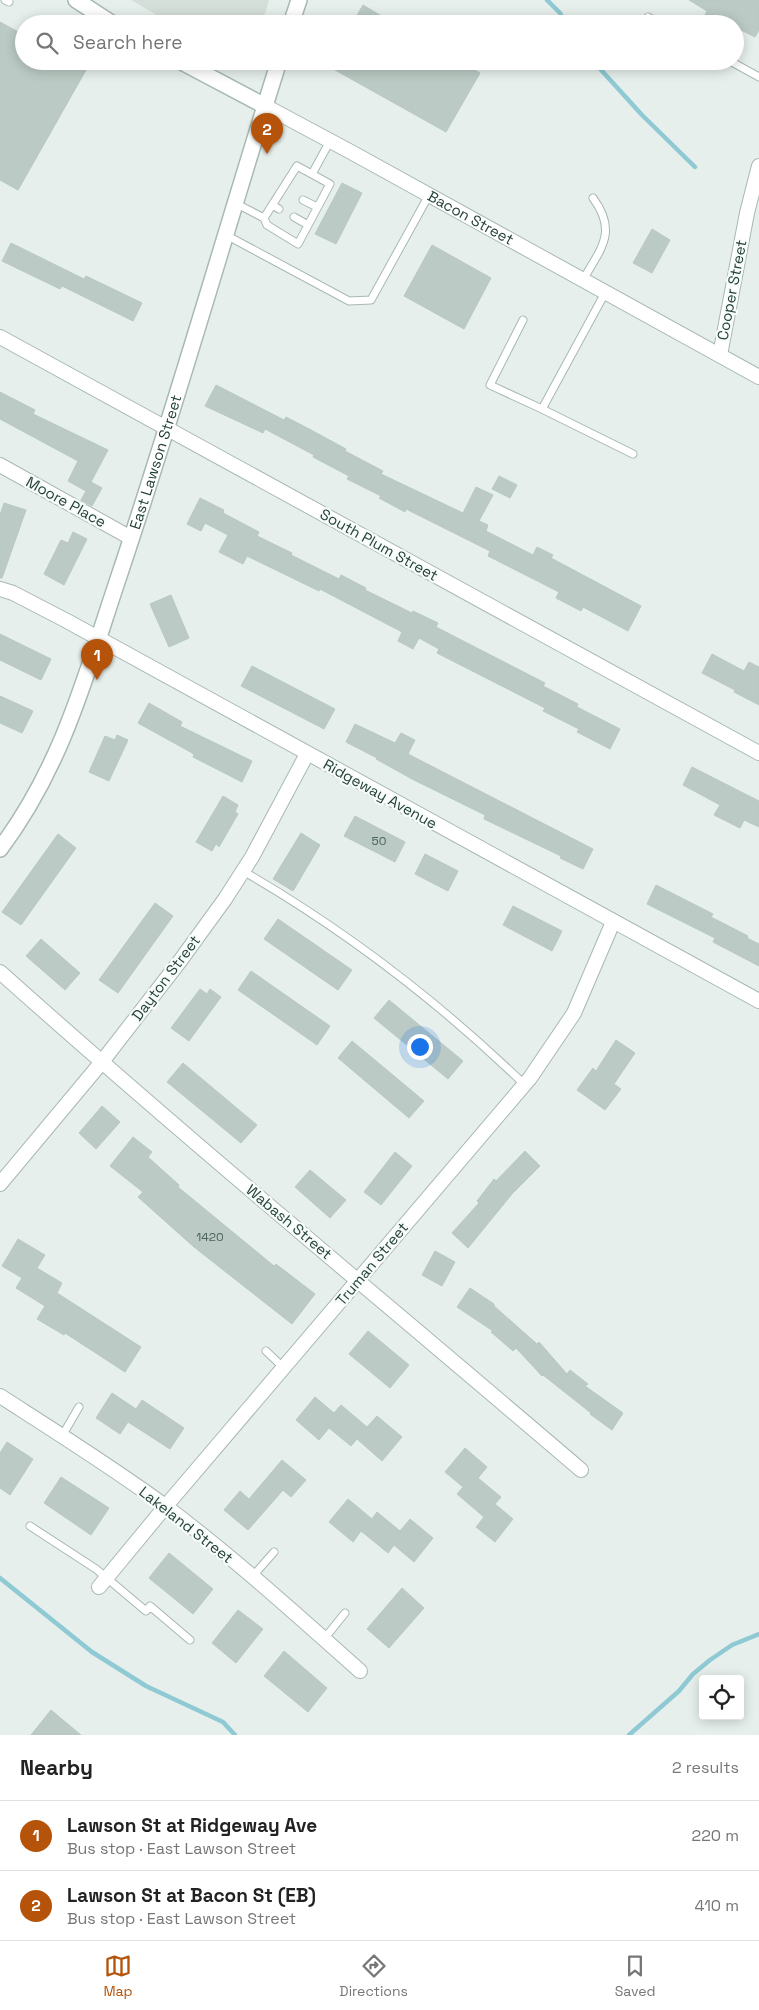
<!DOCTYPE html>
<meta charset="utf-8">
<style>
body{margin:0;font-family:"Space Grotesk",sans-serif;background:#f6f6f6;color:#222}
.controls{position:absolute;right:15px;bottom:15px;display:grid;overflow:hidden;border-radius:5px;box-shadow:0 2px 12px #0003}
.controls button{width:45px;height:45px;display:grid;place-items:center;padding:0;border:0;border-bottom:1px solid #e0e0e0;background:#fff;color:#222;font:25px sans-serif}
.you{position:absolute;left:419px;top:1046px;width:18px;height:18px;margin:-12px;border:4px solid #fff;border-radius:50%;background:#1a73e8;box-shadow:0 0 0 8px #1a73e833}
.badge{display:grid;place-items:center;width:32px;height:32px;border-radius:50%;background:#b45309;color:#fff;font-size:16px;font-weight:700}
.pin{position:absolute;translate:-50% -41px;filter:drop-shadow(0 1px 2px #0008)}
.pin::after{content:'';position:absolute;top:26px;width:18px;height:15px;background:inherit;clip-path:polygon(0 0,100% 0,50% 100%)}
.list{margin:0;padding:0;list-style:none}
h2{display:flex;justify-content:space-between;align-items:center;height:65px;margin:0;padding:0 20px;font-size:21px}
h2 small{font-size:16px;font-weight:400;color:#767676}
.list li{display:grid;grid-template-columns:32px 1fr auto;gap:15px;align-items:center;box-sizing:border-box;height:70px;padding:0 20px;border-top:1px solid #e0e0e0}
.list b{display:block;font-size:19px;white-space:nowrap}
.list p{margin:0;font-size:16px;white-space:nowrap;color:#767676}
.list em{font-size:16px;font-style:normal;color:#767676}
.icon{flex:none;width:28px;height:28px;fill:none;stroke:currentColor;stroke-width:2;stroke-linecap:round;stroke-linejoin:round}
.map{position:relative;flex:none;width:759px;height:1735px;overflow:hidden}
.search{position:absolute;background:#fff;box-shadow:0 2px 12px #0003;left:15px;right:15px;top:15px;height:55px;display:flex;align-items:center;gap:12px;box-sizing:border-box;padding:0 18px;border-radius:28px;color:#767676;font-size:19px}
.sheet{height:205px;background:#fff}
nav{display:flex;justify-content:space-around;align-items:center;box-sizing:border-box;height:70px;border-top:1px solid #e0e0e0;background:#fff;font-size:14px;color:#767676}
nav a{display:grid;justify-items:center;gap:2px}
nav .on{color:#b45309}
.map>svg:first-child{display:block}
.built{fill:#d4dfda}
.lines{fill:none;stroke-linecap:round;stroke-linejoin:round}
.stream{stroke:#8ec9d4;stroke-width:4.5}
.building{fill:#bbcac4;stroke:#b8c9c2}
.service-casing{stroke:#a8b8b2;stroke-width:9}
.minor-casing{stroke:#a8b8b2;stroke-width:16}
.tertiary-casing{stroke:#a8b8b2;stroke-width:18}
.service{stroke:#fff;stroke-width:7}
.minor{stroke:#fff;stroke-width:14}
.tertiary{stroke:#fff;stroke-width:15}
.labels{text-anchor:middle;stroke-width:4.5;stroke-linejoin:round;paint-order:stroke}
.number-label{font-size:12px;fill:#4a645c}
.street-label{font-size:15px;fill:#24423a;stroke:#f7fbf9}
</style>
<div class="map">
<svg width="759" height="1735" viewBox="0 0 759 1735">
<rect width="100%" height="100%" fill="#e6efeb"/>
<path class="built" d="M 131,0 L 269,0 L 262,24 L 172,24 Z"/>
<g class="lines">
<path class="stream" d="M 547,0 L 560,13 L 566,24
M 593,61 L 642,115 L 695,167
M 0,1578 L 92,1652 L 146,1686 L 223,1722 L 235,1735
M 629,1735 L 679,1691 L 693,1674 L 710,1660 L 732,1645 L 759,1634"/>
</g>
<path class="building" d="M 689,0 L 759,0 L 759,30 L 755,37 L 735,27 L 735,24 L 700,24 L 707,11 Z
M 363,5 L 395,24 L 352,24 Z
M 0,22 L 24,35 L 24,61 L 70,61 L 86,70 L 18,190 L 0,180 Z
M 319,61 L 460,61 L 480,73 L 446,132 Z
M 342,183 L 362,193 L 336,244 L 315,234 Z
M 652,229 L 670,240 L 652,273 L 633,263 Z
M 11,243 L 84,279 L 86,276 L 142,303 L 133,321 L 62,286 L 60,289 L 2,261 Z
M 432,245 L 491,278 L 464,329 L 404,296 Z
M 216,385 L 284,420 L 286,417 L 311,430 L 346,449 L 345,451 L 383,471 L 381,474 L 463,513 L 476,487 L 493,495 L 479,521 L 488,525 L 486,531 L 533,555 L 537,547 L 553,555 L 551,558 L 641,606 L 628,631 L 583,607 L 581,611 L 556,598 L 559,592 L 488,556 L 490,551 L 406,509 L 405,512 L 379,498 L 381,496 L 347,479 L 349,476 L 313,457 L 314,455 L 265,429 L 263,433 L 205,406 Z
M 0,392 L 35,410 L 33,414 L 108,450 L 91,482 L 102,488 L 92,506 L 81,500 L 86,491 L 68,481 L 78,461 L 0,419 Z
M 499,476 L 517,485 L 510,498 L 492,489 Z
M 200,498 L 224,510 L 223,513 L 259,532 L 257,536 L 292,553 L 291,555 L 339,579 L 341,575 L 366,588 L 365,590 L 412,613 L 413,611 L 438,623 L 436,627 L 545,683 L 543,686 L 578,704 L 577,707 L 620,729 L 610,749 L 577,732 L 579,729 L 543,711 L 545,708 L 437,653 L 439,649 L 419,638 L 413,649 L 398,641 L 402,632 L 320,589 L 319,591 L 247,556 L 243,564 L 219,552 L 228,535 L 205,523 L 201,531 L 187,524 Z
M 4,503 L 26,510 L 2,578 L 0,578 L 0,515 Z
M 73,532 L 87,539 L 64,585 L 44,574 L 61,540 L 68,543 Z
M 171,595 L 189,638 L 169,647 L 150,604 Z
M 0,634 L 51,659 L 41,680 L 0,660 Z
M 712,654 L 744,671 L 749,662 L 759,667 L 759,705 L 734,692 L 735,690 L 702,673 Z
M 252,666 L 335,709 L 324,729 L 241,686 Z
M 0,696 L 33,711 L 22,733 L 0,723 Z
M 149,703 L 182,722 L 180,726 L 252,761 L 242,782 L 193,757 L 194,754 L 138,723 Z
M 355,724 L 395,743 L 401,733 L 415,740 L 408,754 L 593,849 L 583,869 L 560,858 L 561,856 L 484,819 L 485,815 L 412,779 L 376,759 L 377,758 L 346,742 Z
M 117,735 L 128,740 L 109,781 L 89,772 L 105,736 L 115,740 Z
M 692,767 L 759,801 L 759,827 L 744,820 L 740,828 L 714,815 L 720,805 L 683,785 Z
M 223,796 L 238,805 L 235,812 L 238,814 L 219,847 L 216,844 L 212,851 L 196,842 Z
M 355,816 L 405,842 L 395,862 L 344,836 Z
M 301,833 L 320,845 L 293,891 L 273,879 Z
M 58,834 L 76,848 L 21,925 L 2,912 Z
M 425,854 L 458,871 L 448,891 L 415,874 Z
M 656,885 L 713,914 L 711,917 L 748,936 L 747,938 L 759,944 L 759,966 L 713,942 L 715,938 L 647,904 Z
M 155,903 L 173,916 L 118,993 L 99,980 Z
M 513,906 L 562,931 L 552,951 L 503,925 Z
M 278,919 L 352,970 L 338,990 L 264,939 Z
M 41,939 L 80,973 L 65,990 L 26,956 Z
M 251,971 L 330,1026 L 317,1045 L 238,990 Z
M 200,989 L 207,994 L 210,989 L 221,997 L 189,1041 L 171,1028 Z
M 389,1000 L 463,1061 L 448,1079 L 374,1018 Z
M 616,1040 L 635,1053 L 614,1084 L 621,1089 L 605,1110 L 577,1090 L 593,1068 L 596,1071 Z
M 352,1041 L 424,1101 L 409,1118 L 338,1058 Z
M 183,1063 L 257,1125 L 241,1143 L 167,1082 Z
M 102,1106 L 120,1122 L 96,1149 L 79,1133 Z
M 133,1137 L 152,1152 L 148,1157 L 179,1185 L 178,1187 L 274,1266 L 276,1264 L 315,1294 L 292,1324 L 194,1247 L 138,1197 L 143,1192 L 110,1166 Z
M 525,1151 L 540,1166 L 512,1194 L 468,1248 L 452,1233 L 479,1203 L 477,1201 L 494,1179 L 496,1181 Z
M 395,1152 L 412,1166 L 381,1205 L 364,1192 Z
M 310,1170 L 346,1200 L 330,1218 L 295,1187 Z
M 18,1239 L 45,1255 L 37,1268 L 62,1283 L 57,1293 L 141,1347 L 125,1372 L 65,1333 L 64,1335 L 37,1319 L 45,1306 L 16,1288 L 22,1278 L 2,1266 Z
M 435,1251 L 455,1262 L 442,1286 L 422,1275 Z
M 470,1288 L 494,1304 L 494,1306 L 537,1344 L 539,1342 L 567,1374 L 570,1370 L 588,1384 L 585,1386 L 623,1413 L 612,1430 L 590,1414 L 591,1413 L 543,1375 L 542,1376 L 516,1348 L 513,1351 L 491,1332 L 493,1331 L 457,1307 Z
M 368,1331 L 409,1365 L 390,1388 L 349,1354 Z
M 112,1393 L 136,1409 L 142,1400 L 184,1428 L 170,1449 L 128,1422 L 120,1434 L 96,1418 Z
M 315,1397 L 334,1413 L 341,1405 L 367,1427 L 377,1416 L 402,1437 L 382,1461 L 357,1439 L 351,1446 L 329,1428 L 319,1440 L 296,1420 Z
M 7,1442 L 33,1459 L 10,1495 L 0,1488 L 0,1453 Z
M 465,1448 L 487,1467 L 478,1478 L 501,1497 L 495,1504 L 513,1519 L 495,1542 L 476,1527 L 484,1517 L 457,1494 L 463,1487 L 445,1472 Z
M 282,1460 L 306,1480 L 291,1497 L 283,1490 L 248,1530 L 224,1510 L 240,1491 L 249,1499 Z
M 61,1477 L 109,1508 L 91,1535 L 44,1503 Z
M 348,1499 L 372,1519 L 377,1512 L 400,1531 L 410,1519 L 433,1538 L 414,1562 L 394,1545 L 388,1553 L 361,1531 L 353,1542 L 329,1522 Z
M 169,1553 L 213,1589 L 193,1614 L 149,1578 Z
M 402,1588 L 424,1608 L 389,1648 L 367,1629 Z
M 238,1610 L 263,1629 L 236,1663 L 212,1643 Z
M 284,1651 L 327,1688 L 308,1712 L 264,1676 Z
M 51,1710 L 81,1735 L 31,1735 Z"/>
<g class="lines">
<defs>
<path id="service" d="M 5,0 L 9,2
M 648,17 L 660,24
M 730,61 L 759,77
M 312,174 L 330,141
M 303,200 L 317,207
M 235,203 L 264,218 L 267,225 L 298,244 L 330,184 L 297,166 L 264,218
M 272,205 L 279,209
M 294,217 L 308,225
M 226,235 L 349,301 L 371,300 L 429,195
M 583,280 C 601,248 618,232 593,198
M 523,320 L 490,385 L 542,409 L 605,293
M 542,409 L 633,454
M 243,871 C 345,930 440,1003 525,1085
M 266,1351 L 284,1368
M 62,1436 L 79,1407
M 30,1526 L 96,1569 L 146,1611 L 150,1606 L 190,1640
M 252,1577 L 274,1552
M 324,1639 L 345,1613"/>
<g id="minor">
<path id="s1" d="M 265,106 L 351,152 L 759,377"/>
<path d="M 0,337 L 759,753"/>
<path d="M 720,355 L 747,213 L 759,166"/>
<path d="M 0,465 L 131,538"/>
<path d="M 0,589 L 13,593 L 67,621 L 759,1001"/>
<path d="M 0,972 C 190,1142 387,1304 581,1470"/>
<path d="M 0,1184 L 101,1063 L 180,961 L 225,899 L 252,857 L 307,754"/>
<path d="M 0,1396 C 56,1432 112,1467 165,1506 C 233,1557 297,1615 360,1671"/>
<path d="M 99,1587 L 165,1507 L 530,1078 L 574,1013 L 613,922"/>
</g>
<g id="tertiary">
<path d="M 76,0 L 113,24"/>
<path d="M 291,24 L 299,0"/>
<path d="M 180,61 L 265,106"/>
<path id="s2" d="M 0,849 C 63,765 86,674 119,576 C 176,406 225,233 279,61"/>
</g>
</defs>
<use href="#service" class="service-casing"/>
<use href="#minor" class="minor-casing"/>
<use href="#tertiary" class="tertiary-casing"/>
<use href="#service" class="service"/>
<use href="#minor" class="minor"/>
<use href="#tertiary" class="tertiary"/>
</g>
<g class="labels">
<g class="number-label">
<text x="379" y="845">50</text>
<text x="210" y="1241">1420</text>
</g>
<g class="street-label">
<text dy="5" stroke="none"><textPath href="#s1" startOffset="234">Bacon Street</textPath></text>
<text transform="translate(732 290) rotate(-79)" y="5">Cooper Street</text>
<text dy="5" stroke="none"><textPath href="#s2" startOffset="419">East Lawson Street</textPath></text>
<text transform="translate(66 502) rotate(29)" y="5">Moore Place</text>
<text transform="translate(379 545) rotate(29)" y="5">South Plum Street</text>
<text transform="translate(380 794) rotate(29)" y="5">Ridgeway Avenue</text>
<text transform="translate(166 978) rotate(-53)" y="5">Dayton Street</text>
<text transform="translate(289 1222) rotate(40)" y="5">Wabash Street</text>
<text transform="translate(372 1264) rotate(-50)" y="5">Truman Street</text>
<text transform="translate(186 1525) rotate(38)" y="5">Lakeland Street</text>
</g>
</g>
</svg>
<div class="controls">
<button><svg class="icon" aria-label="locate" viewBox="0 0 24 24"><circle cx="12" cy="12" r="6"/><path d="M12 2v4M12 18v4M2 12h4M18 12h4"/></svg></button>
</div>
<div class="you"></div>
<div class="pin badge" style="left:97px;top:680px">1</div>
<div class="pin badge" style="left:267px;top:154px">2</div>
<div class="search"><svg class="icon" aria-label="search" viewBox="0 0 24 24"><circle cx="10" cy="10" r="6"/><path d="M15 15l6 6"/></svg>Search here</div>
</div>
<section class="sheet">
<h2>Nearby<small>2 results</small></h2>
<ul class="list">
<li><span class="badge">1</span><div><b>Lawson St at Ridgeway Ave</b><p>Bus stop · East Lawson Street</p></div><em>220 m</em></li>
<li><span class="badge">2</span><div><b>Lawson St at Bacon St (EB)</b><p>Bus stop · East Lawson Street</p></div><em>410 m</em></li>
</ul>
</section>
<nav>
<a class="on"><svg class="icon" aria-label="map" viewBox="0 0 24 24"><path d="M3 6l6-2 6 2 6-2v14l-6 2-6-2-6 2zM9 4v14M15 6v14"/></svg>Map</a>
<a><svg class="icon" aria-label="directions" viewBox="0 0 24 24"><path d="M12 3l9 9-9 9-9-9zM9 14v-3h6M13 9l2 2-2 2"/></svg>Directions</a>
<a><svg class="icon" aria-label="saved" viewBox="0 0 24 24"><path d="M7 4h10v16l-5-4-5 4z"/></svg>Saved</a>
</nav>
